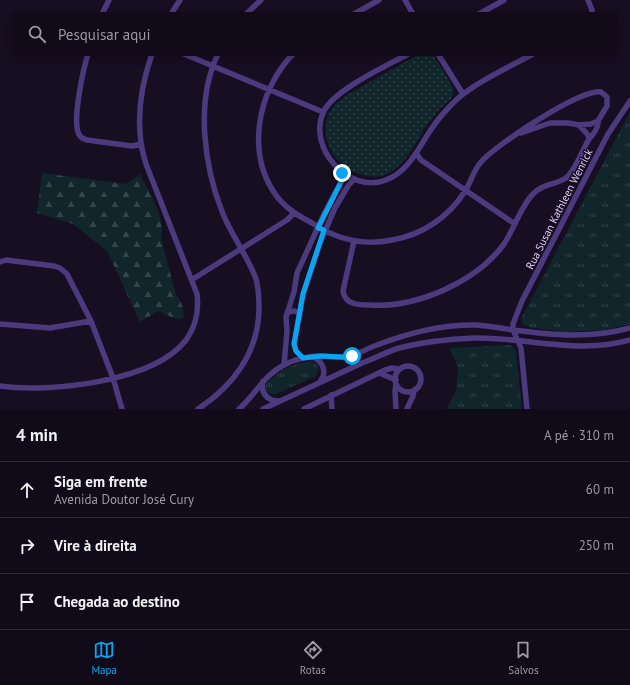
<!DOCTYPE html>
<html lang="pt">
<meta charset="utf-8">
<style>
body{margin:0;font-family:"PT Sans",sans-serif;background:#1e1826;color:#f1f3f6}
.stop{position:absolute;width:12px;height:12px;margin:-9px;border:3px solid #07a5f2;border-radius:50%;background:#fff}
.stop.end{background:#07a5f2;border-color:#fff;box-shadow:0 1px 4px #0008}
.list{margin:0;padding:0;list-style:none}
h2{display:flex;justify-content:space-between;align-items:center;height:52px;margin:0;padding:0 16px;font-size:17px}
h2 small{font-size:13px;font-weight:400;color:#9c9aa2}
.list li{display:grid;grid-template-columns:26px 1fr auto;gap:12px;align-items:center;box-sizing:border-box;height:56px;padding:0 16px;border-top:1px solid #302b38}
.list b{display:block;font-size:15px;white-space:nowrap}
.list p{margin:0;font-size:13px;white-space:nowrap;color:#9c9aa2}
.list em{font-size:13px;font-style:normal;color:#9c9aa2}
.icon{flex:none;width:22px;height:22px;fill:none;stroke:currentColor;stroke-width:2;stroke-linecap:round;stroke-linejoin:round}
.map{position:relative;flex:none;width:630px;height:409px;overflow:hidden}
.search{position:absolute;background:#100a19;box-shadow:0 2px 10px #0003;left:12px;right:12px;top:12px;height:44px;display:flex;align-items:center;gap:10px;box-sizing:border-box;padding:0 14px;border-radius:4px;color:#9c9aa2;font-size:15px}
.sheet{height:220px;background:#100a19}
nav{display:flex;justify-content:space-around;align-items:center;box-sizing:border-box;height:56px;border-top:1px solid #302b38;background:#100a19;font-size:11px;color:#9c9aa2}
nav a{display:grid;justify-items:center;gap:2px}
nav .on{color:#07a5f2}
.map>svg:first-child{display:block}
.grass{fill:url(#grass-tufts)}
.forest{fill:url(#forest-firs)}
.park{fill:url(#park-dots)}
.lines{fill:none;stroke-linecap:round;stroke-linejoin:round}
.minor{stroke:#4c3a7f;stroke-width:5.5}
.route{stroke:#07a5f2;stroke-width:5}
.labels{text-anchor:middle;stroke-width:3;stroke-linejoin:round;paint-order:stroke}
.street-label{font-size:11px;fill:#dfd0fe;stroke:#160e21}
</style>
<div class="map">
<svg width="630" height="409" viewBox="0 0 630 409">
<defs>
<pattern id="grass-tufts" width="24" height="20" patternUnits="userSpaceOnUse"><rect width="24" height="20" fill="#11262b"/><path d="M3 7l-1-3M5 7V3M7 7l1-3M15 17l-1-3M17 17v-4M19 17l1-3" fill="none" stroke="#33444b"/></pattern>
<pattern id="forest-firs" width="22" height="20" patternUnits="userSpaceOnUse"><rect width="22" height="20" fill="#11262b"/><path d="M5 1l3.5 6h-7zM16 11l3.5 6h-7z" fill="#33444b"/></pattern>
<pattern id="park-dots" width="8" height="8" patternUnits="userSpaceOnUse"><rect width="8" height="8" fill="#11262b"/><path d="M2 2h.1M6 6h.1" fill="none" stroke="#33444b" stroke-width="1.8" stroke-linecap="round"/></pattern>
</defs>
<rect width="100%" height="100%" fill="#160e21"/>
<path class="grass" d="M 630,112 L 630,324 L 604,330 L 564,332 L 528,327 L 523,324 L 521,319 Z
M 510,345 L 515,349 L 516,355 L 522,409 L 447,409 L 456,390 L 458,367 L 449,348 Z
M 310,361 C 318,363 321,369 316,376 L 276,394 C 269,395 265,391 266,384 C 278,370 292,364 310,361 Z"/>
<path class="forest" d="M 42,173 L 126,184 L 140,174 C 149,193 166,217 161,239 C 166,256 170,272 174,288 C 177,300 186,304 183,318 L 176,319 L 158,311 L 140,322 L 107,251 L 73,224 L 37,213 Z"/>
<path class="park" d="M 419,54 L 432,54 L 433,55 C 438,63 451,81 453,89 C 454,92 453,95 451,98 C 450,100 447,102 445,104 C 438,110 433,118 427,125 C 415,142 406,166 385,175 C 380,177 374,177 370,176 C 341,174 318,144 328,115 C 332,106 341,99 349,94 Z"/>
<g class="lines">
<path class="minor" d="M 405,0 L 413,14
M 588,0 L 592,10 L 592,14
M 102,14 L 109,0
M 171,14 L 180,0
M 246,14 L 261,0
M 354,14 L 379,0
M 479,14 L 504,0
M 88,54 C 83,70 73,117 78,132 C 79,136 83,139 87,140 L 132,146 L 141,144
M 184,54 L 323,112
M 293,54 C 257,91 245,155 278,198 C 288,210 299,216 312,223 C 336,239 363,246 392,240 C 422,235 449,217 465,191 C 471,182 473,171 481,162 C 494,146 583,87 601,92 L 607,97 L 607,106 L 598,121 C 599,127 593,135 589,139 C 583,149 575,171 566,178 C 555,185 542,184 533,194 C 521,206 514,229 504,244 C 476,282 417,308 370,305 C 359,305 345,305 343,291 L 354,241
M 408,54 C 386,66 334,90 324,111 C 306,147 349,195 386,180 C 408,172 418,149 430,131 C 437,120 446,110 455,101 C 474,83 509,67 533,54
M 438,54 L 463,94
M 579,125 L 588,135 L 589,139
M 521,133 L 550,123 L 568,123 L 579,125 L 591,124 L 598,121
M 416,153 L 421,160 L 515,224
M 0,262 L 6,260 L 54,266 L 60,268 L 67,274 L 91,321 L 113,378 L 122,409
M 193,279 L 287,220 L 294,213
M 287,313 C 292,310 296,310 300,315
M 0,324 L 50,328 L 91,321
M 313,357 C 324,362 327,373 320,382
M 303,358 L 296,351 L 294,344 L 303,294 L 320,243 L 335,208 L 348,186 L 354,179
M 284,365 L 287,331 L 286,317 L 294,292 L 297,273 L 325,212 L 342,180 L 342,173
M395 379a13 13 0 1 1 26 0a13 13 0 1 1-26 0Z
M 379,373 L 396,380
M 263,381 C 260,393 268,402 280,401
M 396,384 L 395,391 L 396,409
M 0,386 C 49,393 154,382 186,340 C 196,326 199,310 197,294 L 146,164 C 144,157 142,150 141,143 C 137,113 142,82 152,54
M 331,395 L 332,409
M 198,409 C 233,386 258,353 259,310 C 259,300 259,289 256,279 C 248,257 232,236 223,214 C 204,167 195,101 218,54
M 239,409 C 255,395 264,375 284,365 C 295,359 309,356 322,356 C 332,356 342,359 352,356 C 360,353 368,348 377,345 C 408,333 443,324 477,325 C 489,326 501,328 513,330 C 552,335 591,339 630,328
M 263,409 C 296,394 329,378 362,363 C 374,359 386,352 399,348 C 423,342 449,339 474,338 C 526,337 578,355 630,340
M 304,409 L 385,370 L 392,368 L 399,369
M 407,409 L 413,396 L 414,390
M 527,409 L 521,348 L 513,330 L 513,324 L 522,301 L 608,134 L 630,101"/>
</g>
<g class="lines">
<path class="route" d="M 342,173 L 342,180 L 318,228 L 324,230 L 303,294 L 294,344 L 296,351 L 303,358 L 321,356 L 344,357 L 352,356"/>
</g>
<g class="labels">
<g class="street-label">
<text transform="translate(559 209) rotate(-63)" y="4">Rua Susan Kathleen Wenrick</text>
</g>
</g>
</svg>
<div class="stop" style="left:352px;top:356px"></div>
<div class="stop end" style="left:342px;top:173px"></div>
<div class="search"><svg class="icon" aria-label="search" viewBox="0 0 24 24"><circle cx="10" cy="10" r="6"/><path d="M15 15l6 6"/></svg>Pesquisar aqui</div>
</div>
<section class="sheet">
<h2>4 min<small>A pé · 310 m</small></h2>
<ul class="list">
<li><svg class="icon" aria-label="ahead" viewBox="0 0 24 24"><path d="M12 20V5M6 11l6-6 6 6"/></svg><div><b>Siga em frente</b><p>Avenida Doutor José Cury</p></div><em>60 m</em></li>
<li><svg class="icon" aria-label="right" viewBox="0 0 24 24"><path d="M7 20v-9h11M14 6l5 5-5 5"/></svg><div><b>Vire à direita</b></div><em>250 m</em></li>
<li><svg class="icon" aria-label="arrive" viewBox="0 0 24 24"><path d="M6 21V4h12l-3 4 3 4H6"/></svg><div><b>Chegada ao destino</b></div></li>
</ul>
</section>
<nav>
<a class="on"><svg class="icon" aria-label="map" viewBox="0 0 24 24"><path d="M3 6l6-2 6 2 6-2v14l-6 2-6-2-6 2zM9 4v14M15 6v14"/></svg>Mapa</a>
<a><svg class="icon" aria-label="directions" viewBox="0 0 24 24"><path d="M12 3l9 9-9 9-9-9zM9 14v-3h6M13 9l2 2-2 2"/></svg>Rotas</a>
<a><svg class="icon" aria-label="saved" viewBox="0 0 24 24"><path d="M7 4h10v16l-5-4-5 4z"/></svg>Salvos</a>
</nav>
